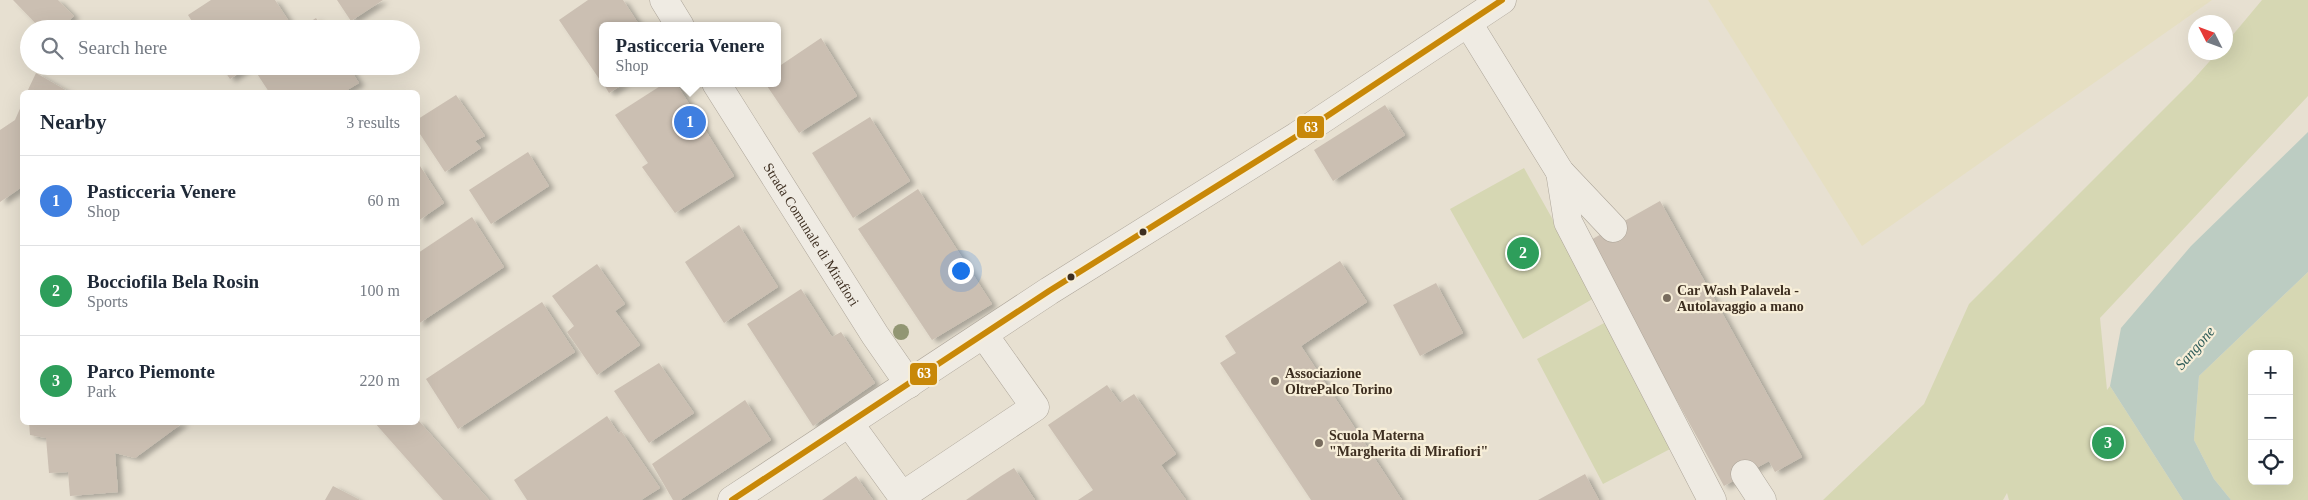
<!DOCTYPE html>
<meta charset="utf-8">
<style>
body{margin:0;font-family:Georgia,serif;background:#f2f2f3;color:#1f2937}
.controls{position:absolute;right:15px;bottom:15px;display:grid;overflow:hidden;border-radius:8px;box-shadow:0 5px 20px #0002}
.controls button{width:45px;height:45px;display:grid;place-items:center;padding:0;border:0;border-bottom:1px solid #e0e1e3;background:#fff;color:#1f2937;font:25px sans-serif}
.compass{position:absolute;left:2188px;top:15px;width:45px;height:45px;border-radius:50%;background:#fff;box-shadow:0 5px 20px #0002;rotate:312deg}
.you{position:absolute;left:960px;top:270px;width:18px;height:18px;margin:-12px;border:4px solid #fff;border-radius:50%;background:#1a73e8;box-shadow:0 0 0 8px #1a73e833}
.badge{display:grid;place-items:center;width:32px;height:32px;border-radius:50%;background:#786c5e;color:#fff;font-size:16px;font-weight:700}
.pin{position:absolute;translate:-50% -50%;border:2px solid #fff;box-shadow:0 1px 5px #0006}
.popup{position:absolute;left:599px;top:22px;width:182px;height:65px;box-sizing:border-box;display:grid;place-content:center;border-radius:8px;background:#fff;filter:drop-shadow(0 1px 4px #0005);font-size:16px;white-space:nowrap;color:#747a83}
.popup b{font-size:19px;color:#1f2937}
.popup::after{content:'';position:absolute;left:50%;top:100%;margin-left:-10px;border:10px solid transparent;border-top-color:#fff}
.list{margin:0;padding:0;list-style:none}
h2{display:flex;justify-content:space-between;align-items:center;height:65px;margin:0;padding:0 20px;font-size:21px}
h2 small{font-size:16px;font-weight:400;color:#747a83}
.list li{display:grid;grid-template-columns:32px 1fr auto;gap:15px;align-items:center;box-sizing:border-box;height:90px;padding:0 20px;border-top:1px solid #e0e1e3}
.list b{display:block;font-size:19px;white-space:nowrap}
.list p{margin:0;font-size:16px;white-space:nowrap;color:#747a83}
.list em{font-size:16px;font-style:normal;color:#747a83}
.icon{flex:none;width:28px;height:28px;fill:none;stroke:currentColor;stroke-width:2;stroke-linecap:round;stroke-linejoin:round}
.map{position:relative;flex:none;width:2308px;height:500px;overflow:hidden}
.search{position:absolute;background:#fff;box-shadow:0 5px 20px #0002;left:20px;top:20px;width:400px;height:55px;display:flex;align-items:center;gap:12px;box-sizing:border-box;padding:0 18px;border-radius:28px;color:#747a83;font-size:19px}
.panel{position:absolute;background:#fff;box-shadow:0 5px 20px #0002;left:20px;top:90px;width:400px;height:335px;border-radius:8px}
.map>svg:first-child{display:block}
.farmland{fill:#e6dfc2}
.green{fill:#d6d7b3;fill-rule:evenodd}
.water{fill:#bcccc2}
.building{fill:#cbbfb2;filter:url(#shadow)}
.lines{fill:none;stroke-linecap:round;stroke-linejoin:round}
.minor-casing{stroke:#ada599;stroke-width:29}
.minor{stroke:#efebe3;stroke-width:28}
.bus-1-casing{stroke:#f7eed8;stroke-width:10}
.bus-1{stroke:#c88808;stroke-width:6}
.tree{fill:#929673}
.bus-dot{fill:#3d2e20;stroke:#f7eed8;stroke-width:2}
.poi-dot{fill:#786c5e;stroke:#f7eed8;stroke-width:2}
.labels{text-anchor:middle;stroke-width:4.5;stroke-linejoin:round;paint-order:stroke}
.street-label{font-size:14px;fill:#3d2e20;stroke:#f7eed8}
.poi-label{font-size:14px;font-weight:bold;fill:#3d2e20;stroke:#f7eed8;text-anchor:start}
.water-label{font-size:15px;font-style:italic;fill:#2f5d5a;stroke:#f7eed8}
.line-badge{stroke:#f7eed8;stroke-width:2}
.badge-label{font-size:14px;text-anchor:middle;font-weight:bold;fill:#fff}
</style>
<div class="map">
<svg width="2308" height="500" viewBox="0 0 2308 500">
<defs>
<filter id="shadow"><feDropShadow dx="5.5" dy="3" stdDeviation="2.5" flood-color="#0004"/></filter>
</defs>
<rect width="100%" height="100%" fill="#e7e0d1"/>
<path class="farmland" d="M 1708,0 L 2212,0 L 1862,246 Z"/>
<path class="green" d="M 2262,0 L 2308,0 L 2308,96 L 2100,318 L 2107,390 L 2110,386 L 2183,500 L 2009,500 L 2007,493 L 2003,500 L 1823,500 L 1924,404 L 1969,304 L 2192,81 L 2217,53 L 2226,52 L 2226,43 Z
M 1524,168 L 1596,297 L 1523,339 L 1450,209 Z
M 2308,272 L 2308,500 L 2231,500 L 2214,479 L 2194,440 L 2199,376 ZM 2252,354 L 2289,354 L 2289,481 L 2252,481 Z
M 1606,322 L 1672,448 L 1603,484 L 1537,359 Z"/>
<path class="water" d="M 2308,132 L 2308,272 L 2199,376 L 2194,440 L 2214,479 L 2231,500 L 2183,500 L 2110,386 L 2121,328 L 2191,246 Z"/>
<path class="building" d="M 13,0 L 58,0 L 74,16 L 60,29 L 41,29 Z
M 211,0 L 275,0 L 294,29 L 197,29 L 188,15 Z
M 337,0 L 383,0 L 351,21 Z
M 588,0 L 623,0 L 640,26 L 602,26 L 602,83 L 559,20 Z
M 316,18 L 323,29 L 299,29 Z
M 821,38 L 857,96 L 799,133 L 765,83 L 778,83 L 778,67 Z
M 221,66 L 250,66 L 230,79 Z
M 252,66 L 348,66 L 359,83 L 344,92 L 269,92 Z
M 36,73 L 69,92 L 27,92 Z
M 603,83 L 625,83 L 609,93 Z
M 665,83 L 676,83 L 734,176 L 675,213 L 642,167 L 648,163 L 615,115 Z
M 456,95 L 485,136 L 475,141 L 481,148 L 445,172 L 418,131 L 418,119 Z
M 22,104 L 22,187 L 0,202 L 0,130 L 15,120 Z
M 1385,105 L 1405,135 L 1333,181 L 1314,150 Z
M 870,117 L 910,181 L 853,218 L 812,153 Z
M 528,152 L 549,186 L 491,224 L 469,190 Z
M 418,163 L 444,203 L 418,221 Z
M 918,189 L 992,304 L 932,340 L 858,229 Z
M 1660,201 L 1802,457 L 1775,472 L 1769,461 L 1724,486 L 1589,241 Z
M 472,217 L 504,267 L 418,324 L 418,253 Z
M 739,225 L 778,287 L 724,323 L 685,262 Z
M 1340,261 L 1367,302 L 1301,346 L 1402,500 L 1311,500 L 1220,363 L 1236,353 L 1225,336 Z
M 597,264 L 625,304 L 615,311 L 640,345 L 597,375 L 567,332 L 574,326 L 552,296 Z
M 1436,283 L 1463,333 L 1420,356 L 1393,305 Z
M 801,289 L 832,337 L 841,332 L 875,383 L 813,426 L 747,324 Z
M 542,302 L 575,352 L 458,429 L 426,379 Z
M 659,363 L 694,413 L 649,443 L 614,391 Z
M 1107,385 L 1120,403 L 1134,394 L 1176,454 L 1161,465 L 1186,500 L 1078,500 L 1093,490 L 1048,425 Z
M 745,400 L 771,440 L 680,500 L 673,500 L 652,464 Z
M 607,416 L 619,434 L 621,431 L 660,488 L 641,500 L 527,500 L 514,480 Z
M 418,420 L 489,500 L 443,500 L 374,422 L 418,422 Z
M 29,422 L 184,422 L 135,458 L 115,453 L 118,492 L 70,496 L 68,472 L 49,473 L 46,438 L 30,435 Z
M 1014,468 L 1035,500 L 966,500 L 1001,476 Z
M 1585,474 L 1599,500 L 1538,500 Z
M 856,476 L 873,500 L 822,500 Z
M 333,486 L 360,500 L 325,500 Z"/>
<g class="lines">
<defs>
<g id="minor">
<path d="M 664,0 L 680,26"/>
<path d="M 1468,23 L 1560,172 L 1613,228"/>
<path id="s1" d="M 716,83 L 875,335 L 909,384"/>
<path d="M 1560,172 L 1568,222 L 1712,500"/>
<path d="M 849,423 L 902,496 L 1035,407 L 984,335"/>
<path d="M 1745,474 L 1762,500"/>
<path d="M 732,500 L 1049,291 L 1297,136 L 1502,0"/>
</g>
</defs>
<use href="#minor" class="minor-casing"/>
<use href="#minor" class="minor"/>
<defs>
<path id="bus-1" d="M 732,500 L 1049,291 L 1297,136 L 1502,0"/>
</defs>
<use href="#bus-1" class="bus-1-casing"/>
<use href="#bus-1" class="bus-1"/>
</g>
<circle class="tree" cx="901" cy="332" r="8"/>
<g class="bus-dot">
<circle cx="1143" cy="232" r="4.5"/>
<circle cx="1071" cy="277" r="4.5"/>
</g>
<g class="poi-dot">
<circle cx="1667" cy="298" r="5"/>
<circle cx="1275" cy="381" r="5"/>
<circle cx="1319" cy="443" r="5"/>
</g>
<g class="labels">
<g class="street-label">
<text dy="5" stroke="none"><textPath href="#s1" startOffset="179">Strada Comunale di Mirafiori</textPath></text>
</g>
<g class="poi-label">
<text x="1677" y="295">Car Wash Palavela -<tspan x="1677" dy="16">Autolavaggio a mano</tspan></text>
<text x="1285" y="378">Associazione<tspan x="1285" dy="16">OltrePalco Torino</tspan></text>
<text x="1329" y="440">Scuola Materna<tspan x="1329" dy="16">"Margherita di Mirafiori"</tspan></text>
</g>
<g class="water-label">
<text transform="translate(2195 348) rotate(-49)" y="5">Sangone</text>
</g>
</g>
<g class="line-badge">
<rect x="1296" y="115" width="29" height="24" rx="5" fill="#c88808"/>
<rect x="909" y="362" width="29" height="24" rx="5" fill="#c88808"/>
</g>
<g class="badge-label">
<text x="1311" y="132">63</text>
<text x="924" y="378">63</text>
</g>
</svg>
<div class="controls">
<button>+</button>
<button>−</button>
<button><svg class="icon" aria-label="locate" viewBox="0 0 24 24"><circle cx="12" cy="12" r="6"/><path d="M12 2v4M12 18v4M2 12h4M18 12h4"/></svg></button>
</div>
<svg class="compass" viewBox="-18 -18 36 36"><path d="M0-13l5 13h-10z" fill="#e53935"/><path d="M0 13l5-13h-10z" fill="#747a83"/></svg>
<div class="you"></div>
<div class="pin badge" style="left:690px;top:122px;background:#3f7fe0">1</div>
<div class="popup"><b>Pasticceria Venere</b>Shop</div>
<div class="pin badge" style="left:1523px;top:253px;background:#2e9e5b">2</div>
<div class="pin badge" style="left:2108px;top:443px;background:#2e9e5b">3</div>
<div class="search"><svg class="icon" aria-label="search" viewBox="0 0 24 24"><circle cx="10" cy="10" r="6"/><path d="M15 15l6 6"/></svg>Search here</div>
<section class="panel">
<h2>Nearby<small>3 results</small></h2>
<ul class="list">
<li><span class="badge" style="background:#3f7fe0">1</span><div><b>Pasticceria Venere</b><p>Shop</p></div><em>60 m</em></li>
<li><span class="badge" style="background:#2e9e5b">2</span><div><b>Bocciofila Bela Rosin</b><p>Sports</p></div><em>100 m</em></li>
<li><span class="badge" style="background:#2e9e5b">3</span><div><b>Parco Piemonte</b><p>Park</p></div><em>220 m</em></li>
</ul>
</section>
</div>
